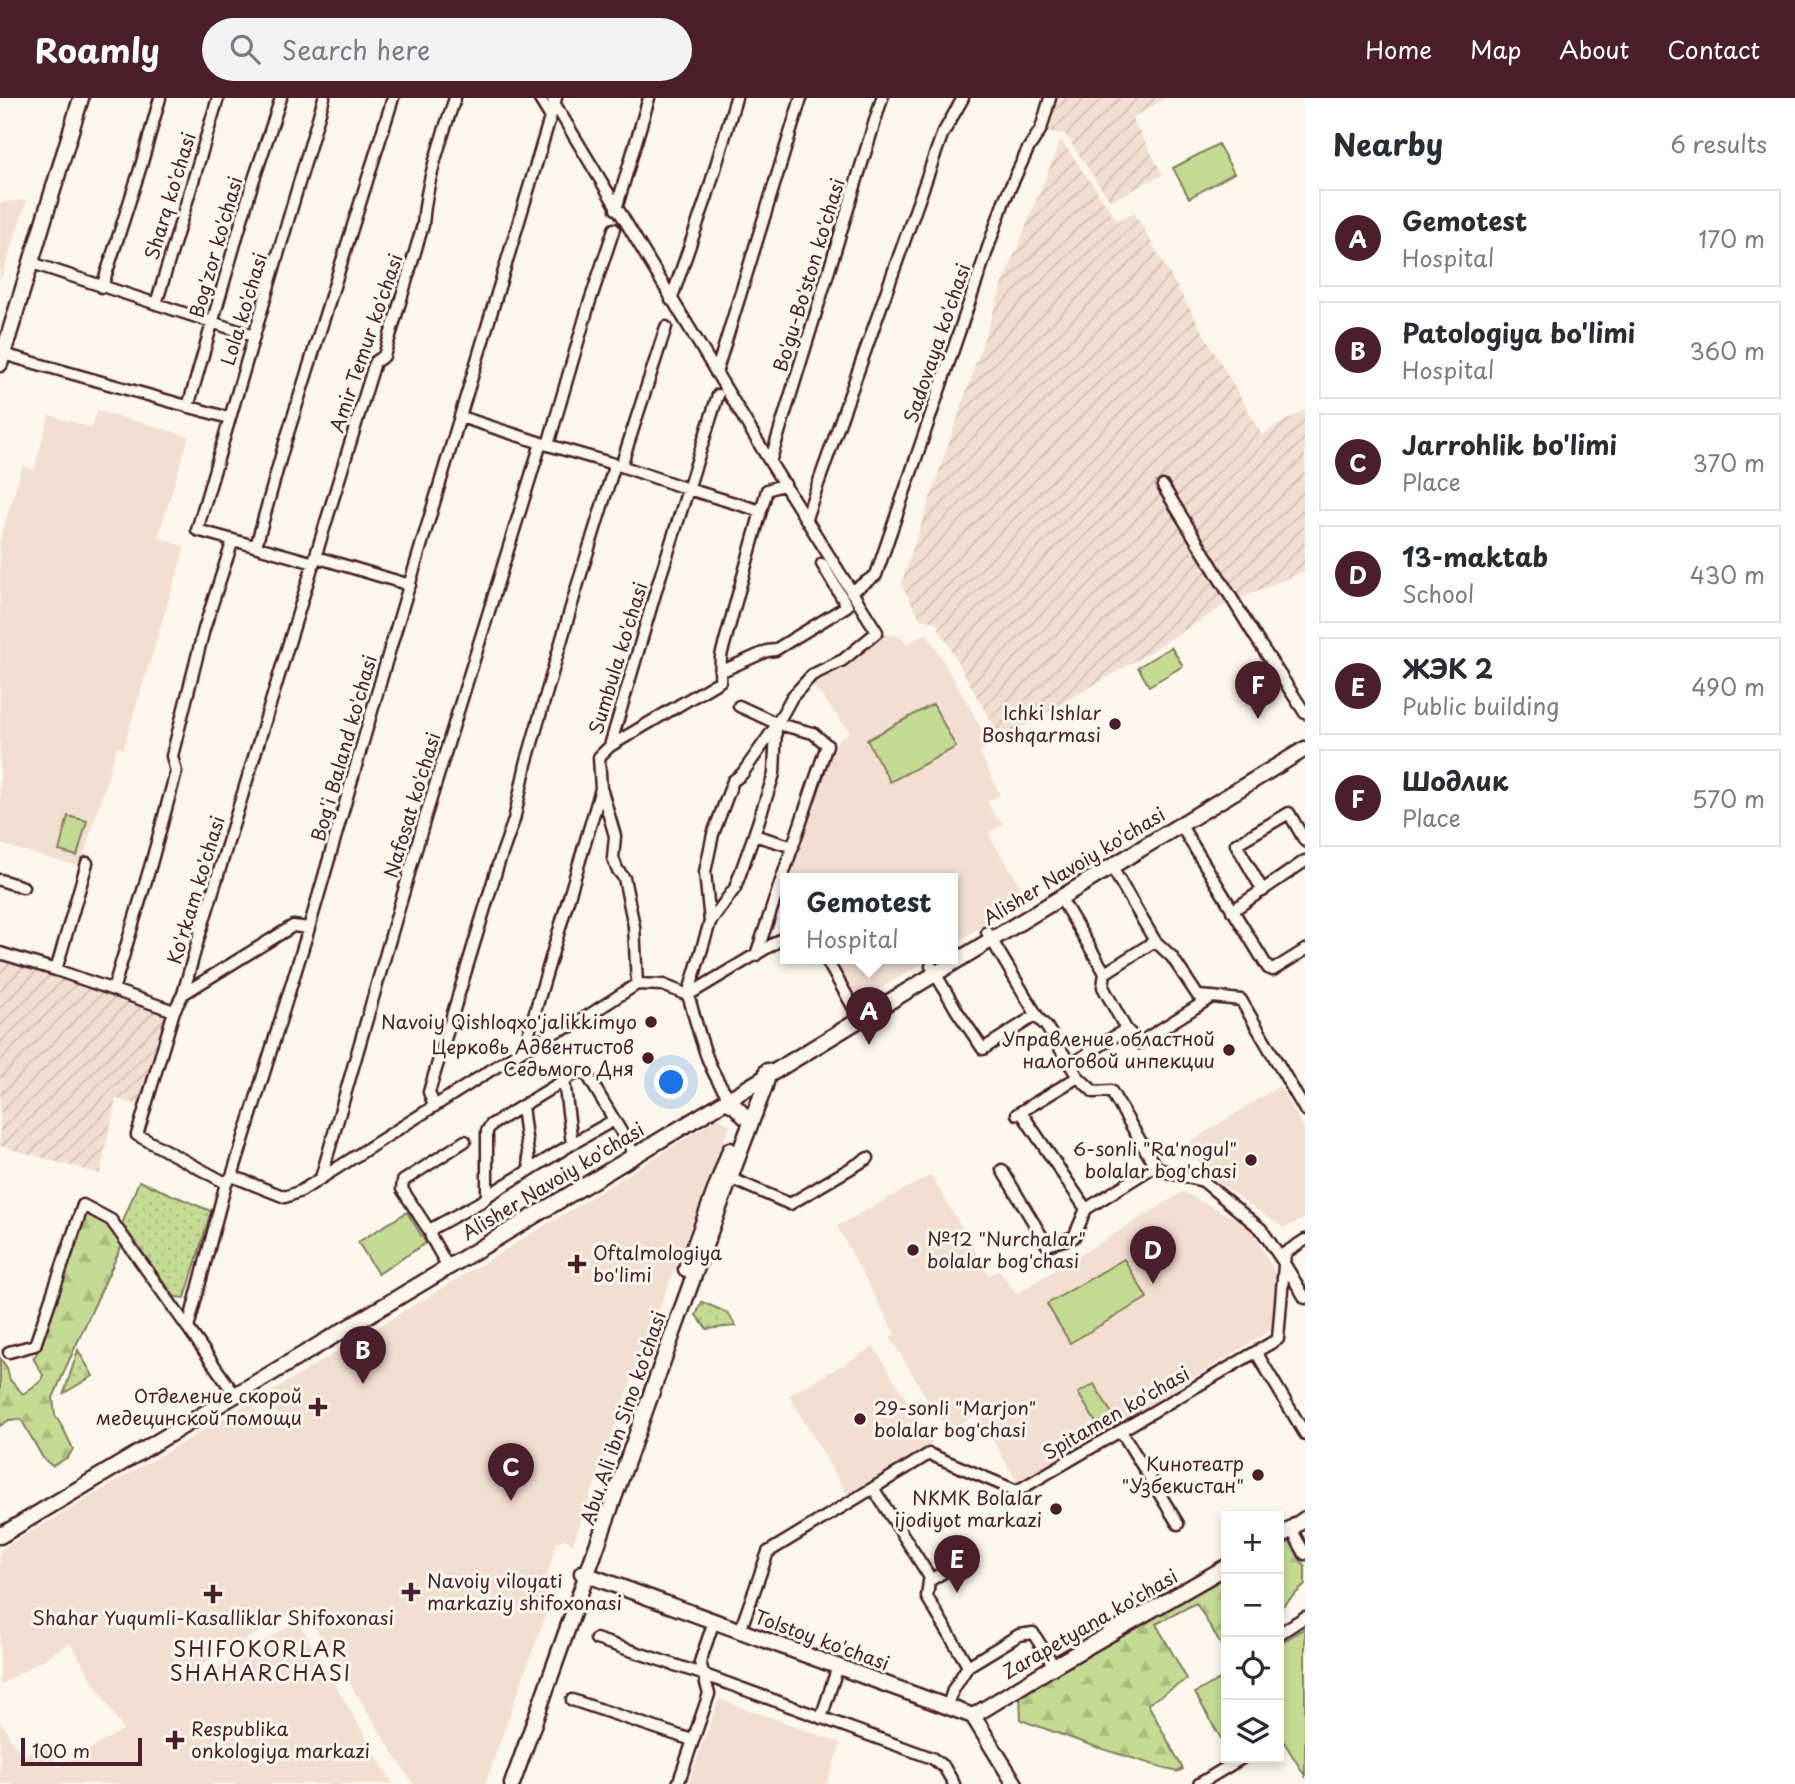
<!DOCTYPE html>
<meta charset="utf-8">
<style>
body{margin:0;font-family:"Playpen Sans",sans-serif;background:#f2f2f3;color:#2b2b33}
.controls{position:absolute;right:21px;bottom:21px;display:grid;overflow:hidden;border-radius:0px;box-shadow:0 4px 10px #0003}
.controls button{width:63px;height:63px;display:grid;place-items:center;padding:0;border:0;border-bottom:2px solid #e1e1e2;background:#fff;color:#2b2b33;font:35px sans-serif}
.scale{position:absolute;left:21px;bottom:18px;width:121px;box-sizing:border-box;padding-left:7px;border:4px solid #4a1f2b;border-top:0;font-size:19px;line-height:24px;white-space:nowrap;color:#4a1f2b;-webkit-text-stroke:5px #fbf7ec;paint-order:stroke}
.you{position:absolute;left:672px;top:985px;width:24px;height:24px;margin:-18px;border:5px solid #fff;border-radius:50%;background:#1a73e8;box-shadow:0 0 0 10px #1a73e833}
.badge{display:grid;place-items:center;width:46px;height:46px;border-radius:50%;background:#4a1f2b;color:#fff;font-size:23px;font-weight:700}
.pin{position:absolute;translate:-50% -58px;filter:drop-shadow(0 2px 4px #0008)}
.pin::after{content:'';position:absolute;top:37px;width:24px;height:21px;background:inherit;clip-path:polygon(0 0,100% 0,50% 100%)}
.popup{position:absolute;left:780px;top:775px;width:178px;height:91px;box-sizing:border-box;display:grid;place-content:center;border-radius:0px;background:#fff;filter:drop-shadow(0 2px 5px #0005);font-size:23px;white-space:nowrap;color:#7c7c81}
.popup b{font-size:26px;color:#2b2b33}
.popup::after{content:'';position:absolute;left:50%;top:100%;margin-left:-14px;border:14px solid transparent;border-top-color:#fff}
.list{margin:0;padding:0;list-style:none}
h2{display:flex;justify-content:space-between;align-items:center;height:91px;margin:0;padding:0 28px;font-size:30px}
h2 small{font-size:23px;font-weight:400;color:#7c7c81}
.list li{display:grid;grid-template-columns:46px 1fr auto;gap:21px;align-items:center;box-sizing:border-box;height:98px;margin:0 14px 14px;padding:0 14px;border:2px solid #e1e1e2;border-radius:0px}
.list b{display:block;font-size:26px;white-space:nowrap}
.list p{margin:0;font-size:23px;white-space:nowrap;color:#7c7c81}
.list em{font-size:23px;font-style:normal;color:#7c7c81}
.icon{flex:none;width:38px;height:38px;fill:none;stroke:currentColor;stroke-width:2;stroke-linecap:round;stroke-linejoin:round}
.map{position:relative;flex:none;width:1305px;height:1686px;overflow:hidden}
header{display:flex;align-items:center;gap:42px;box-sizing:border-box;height:98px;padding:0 35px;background:#4a1f2b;color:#fff}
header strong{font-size:33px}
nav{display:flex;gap:38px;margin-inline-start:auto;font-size:24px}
.search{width:490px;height:63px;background:#f2f2f3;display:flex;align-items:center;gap:18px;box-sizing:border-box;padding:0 24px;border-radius:38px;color:#7c7c81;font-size:26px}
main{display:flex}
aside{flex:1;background:#fff}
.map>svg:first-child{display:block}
.built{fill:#f2dfd2}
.industrial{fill:url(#industrial-furrows)}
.green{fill:url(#green-dots);stroke:#867d5e;stroke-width:2}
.forest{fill:url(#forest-firs);stroke:#867d5e;stroke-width:2}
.pitch{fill:#c3db92;stroke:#867d5e;stroke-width:2}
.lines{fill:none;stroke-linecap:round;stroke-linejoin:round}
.street-casing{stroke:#4a1f2b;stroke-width:15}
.secondary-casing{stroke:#4a1f2b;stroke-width:19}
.street{stroke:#fbf7ec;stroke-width:10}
.secondary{stroke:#fbf7ec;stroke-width:14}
.poi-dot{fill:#4a1f2b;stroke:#fbf7ec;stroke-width:2.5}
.labels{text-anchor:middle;stroke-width:6;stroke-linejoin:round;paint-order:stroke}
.street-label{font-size:19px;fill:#4a1f2b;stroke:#fbf7ec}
.poi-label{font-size:19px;fill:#4a1f2b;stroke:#fbf7ec;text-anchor:end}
.neighbourhood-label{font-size:21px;letter-spacing:2px;fill:#4a1f2b;stroke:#fbf7ec}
</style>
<header>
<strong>Roamly</strong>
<div class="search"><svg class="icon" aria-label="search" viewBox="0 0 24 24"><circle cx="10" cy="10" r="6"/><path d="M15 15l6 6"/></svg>Search here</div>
<nav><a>Home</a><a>Map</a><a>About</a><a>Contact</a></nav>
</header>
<main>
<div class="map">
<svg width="1305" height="1686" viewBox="0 0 1305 1686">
<defs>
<pattern id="industrial-furrows" width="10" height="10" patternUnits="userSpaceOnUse" patternTransform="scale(1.75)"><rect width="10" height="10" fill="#f2dfd2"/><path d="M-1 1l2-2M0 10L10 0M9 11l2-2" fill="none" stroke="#d1bfb4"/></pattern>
<pattern id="green-dots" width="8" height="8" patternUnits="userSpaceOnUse" patternTransform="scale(1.75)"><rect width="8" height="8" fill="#c3db92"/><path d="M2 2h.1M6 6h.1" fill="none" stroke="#a9bc7e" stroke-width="1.8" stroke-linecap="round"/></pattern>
<pattern id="forest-firs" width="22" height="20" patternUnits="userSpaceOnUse" patternTransform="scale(1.75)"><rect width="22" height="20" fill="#c3db92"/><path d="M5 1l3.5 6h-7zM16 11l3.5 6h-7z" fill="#a9bc7e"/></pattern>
</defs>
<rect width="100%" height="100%" fill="#fbf7ec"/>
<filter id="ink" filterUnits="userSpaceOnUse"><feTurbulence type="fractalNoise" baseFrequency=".0143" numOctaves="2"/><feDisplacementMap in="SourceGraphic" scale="14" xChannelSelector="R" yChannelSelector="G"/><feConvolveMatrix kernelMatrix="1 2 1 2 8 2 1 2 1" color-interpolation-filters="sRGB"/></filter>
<g filter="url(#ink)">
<path class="built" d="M 27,102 L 0,184 L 0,105 Z
M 97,312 L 189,338 L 158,439 L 185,449 L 123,651 L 117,649 L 80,769 L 0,746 L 0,442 L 22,369 L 34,372 L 49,317 L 92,330 Z
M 927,535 L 991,647 L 980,654 L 1000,697 L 987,704 L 997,721 L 999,720 L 1003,726 L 988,736 L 1028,800 L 953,846 L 953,781 L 788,781 L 824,675 L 837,643 L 850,634 L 811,585 L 884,536 L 901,538 L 908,546 Z
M 833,861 L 929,861 L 857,905 Z
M 1279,988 L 1305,1032 L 1305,1120 L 1284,1130 L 1208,1078 L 1187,1046 Z
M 718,1020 L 730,1027 L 634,1276 L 573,1446 L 564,1440 L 556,1445 L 544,1492 L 553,1496 L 485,1686 L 413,1686 L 302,1509 L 194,1571 L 201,1580 L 298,1523 L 393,1686 L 0,1686 L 0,1623 L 22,1659 L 44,1645 L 58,1669 L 123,1632 L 70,1545 L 0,1587 L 0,1452 L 251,1304 L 265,1327 L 278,1318 L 266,1297 L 569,1113 Z
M 931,1077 L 989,1177 L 999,1172 L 1016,1196 L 1183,1094 L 1249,1127 L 1276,1177 L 1271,1232 L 1019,1387 L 977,1316 L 947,1334 L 890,1239 L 895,1236 L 837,1128 Z
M 874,1249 L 933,1345 L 847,1396 L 789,1297 Z
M 719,1601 L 841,1645 L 826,1686 L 688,1686 Z"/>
<path class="industrial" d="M 1057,0 L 1166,0 L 1132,20 L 1163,77 L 1110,103 L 1065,36 L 1046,34 Z
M 1061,42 L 1118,123 L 1134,114 L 1262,337 L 1305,311 L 1305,473 L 1223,508 L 1145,557 L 1001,642 L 935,523 L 921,522 L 901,486 L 1005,179 Z
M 0,862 L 169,916 L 141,1007 L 116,1001 L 100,1076 L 0,1048 Z"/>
<path class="green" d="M 139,1083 L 211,1113 L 185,1200 L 175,1199 L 122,1126 Z
M 702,1204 L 728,1215 L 736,1228 L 707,1231 L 696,1217 Z
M 78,1252 L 93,1278 L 64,1295 Z"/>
<path class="forest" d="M 86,1113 L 108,1126 L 122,1147 L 66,1269 L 53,1300 L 55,1317 L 65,1334 L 73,1351 L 68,1359 L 52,1368 L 43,1360 L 21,1321 L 9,1322 L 0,1328 L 0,1260 L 7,1270 L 10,1282 L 23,1296 L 41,1283 L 43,1277 L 33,1260 L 36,1257 L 83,1118 Z
M 1290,1444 L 1305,1469 L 1305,1487 L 1279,1511 L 1279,1450 Z
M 1226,1470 L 1226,1555 L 1196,1505 L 1156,1526 L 1187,1581 L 1148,1606 L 1183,1671 L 1177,1674 L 1093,1648 L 1021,1622 L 1020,1595 Z"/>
<path class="pitch" d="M 1218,46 L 1234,75 L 1189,100 L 1173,70 Z
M 1171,549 L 1183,568 L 1149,588 L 1138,569 Z
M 933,606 L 956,649 L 890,684 L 867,642 Z
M 68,718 L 87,723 L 77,758 L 59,753 Z
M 407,1114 L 426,1145 L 378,1176 L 358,1144 Z
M 1124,1161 L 1147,1200 L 1070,1245 L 1047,1206 Z
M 1094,1286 L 1114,1319 L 1098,1328 L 1078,1295 Z
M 1305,1530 L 1305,1678 L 1279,1636 L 1279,1546 Z
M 1221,1580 L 1226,1589 L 1226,1642 L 1223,1644 L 1195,1595 Z"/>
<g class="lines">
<defs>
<path id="street" d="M 539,0 L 550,18
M 553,3 L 770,364 L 877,534 L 843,562 L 812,577 L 792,599 L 776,628 L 742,676 L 733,683 L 713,736 L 705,774 L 710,824 L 688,897
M 616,111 L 649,0
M 32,165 L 254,238
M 102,189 L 141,68 L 160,0
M 671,202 L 707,98 L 736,0
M 156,206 L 218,0
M 3,256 L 229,320
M 716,275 L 801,0
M 188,309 L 251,90 L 281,0
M 461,319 L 541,345 L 621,368 L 688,391 L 761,413 L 767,392 L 785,386
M 548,347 L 589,206 L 614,131
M 770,364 L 882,0
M 621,368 L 666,229
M 1163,388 L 1256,540 L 1305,615
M 806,420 L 942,37 L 963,0
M 233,442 L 197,432 L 324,0
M 256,448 L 283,351 L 393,0
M 316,459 L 410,487
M 851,494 L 876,477 L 1004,103 L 1028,51 L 1041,31 L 1050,0
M 720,574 L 767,553 L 775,552 L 847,508 L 822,466
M 739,608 L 778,626 L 813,635 L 827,647 L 756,857
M 610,648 L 720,583 L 721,558 L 761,413
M 602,693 L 615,738 L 613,760 L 617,771 L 624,780 L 634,828 L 637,886
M 1180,726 L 1268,870 L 1273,872 L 1305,852
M 754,737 L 793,749
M 1111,768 L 1155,843 L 1172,859 L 1198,898 L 1211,899
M 0,782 L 23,789
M 1263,793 L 1236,746 L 1289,715 L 1305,743
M 1060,799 L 1105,875 L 1103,889 L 1126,931 L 1139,945 L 1212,899 L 1241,902 L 1305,1012
M 1232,813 L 1305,763
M 710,824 L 735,790 L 754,737 L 774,676 L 776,629
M 987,834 L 1039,921 L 1046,928 L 1078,979 L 1094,994 L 1111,993 L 1155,1068
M 0,855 L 56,872 L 174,913
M 826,861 L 856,914
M 931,868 L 957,913 L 983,951 L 1036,917
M 56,872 L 87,765
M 1105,875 L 1155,843
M 113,892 L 151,766 L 176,674 L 172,658 L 204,531 L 233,442 L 314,465
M 183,896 L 293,828 L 309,830
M 688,897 L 785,839
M 524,951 L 601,691 L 599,659 L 610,648 L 657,489 L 718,297
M 1070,967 L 1126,931
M 564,982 L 572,1046
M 434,1008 L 429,994 L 498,767 L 514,722 L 526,666 L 576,492 L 615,366
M 522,1008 L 530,1072
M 1021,1014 L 1086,1111
M 1017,1016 L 1078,979
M 1155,1068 L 1170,1075 L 1203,1083 L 1261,1131 L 1284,1165 L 1305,1200
M 1002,1072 L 1047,1147 L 1074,1139 L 1086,1111
M 232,1078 L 285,1099 L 301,1093 L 524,951 L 559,932 L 572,928 L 637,886 L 663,887 L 688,897 C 699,932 706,972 730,1000
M 725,1078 L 790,1106 L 868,1060
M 321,1080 L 425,720 L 541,345
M 226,1085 L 137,1037 L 174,913 L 183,896 L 198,842 L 375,264 L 384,258 L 423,127 C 426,83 441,42 455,0
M 487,1098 L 572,1046 L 614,1022
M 1086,1111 L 1155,1068
M 430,1134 L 402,1091 L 403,1083 L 465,1043
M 448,1169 L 431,1139 L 430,1134 L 433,1130 L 484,1102 L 487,1098 L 487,1033 L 491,1027 L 576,975 L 583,975 L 588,978 L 635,1057
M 9,1254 L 35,1247 L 83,1107 L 111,1122 L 188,1230
M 1256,1254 L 1305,1336
M 235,1297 L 188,1230 L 226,1085 L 232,1078 L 309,830 L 387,561 L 556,0
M 1121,1333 L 1178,1426
M 873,1390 L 931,1481
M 1291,1431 L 1305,1456
M 740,1533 L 768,1454 L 929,1356 L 1017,1393 L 1278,1241 L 1285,1155 L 1305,1142
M 1279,1536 L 1305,1519
M 596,1541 L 702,1576 L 932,1660 L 944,1669 L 954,1686
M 968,1568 L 927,1499 L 929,1483 L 952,1469 L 971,1467
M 572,1602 L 692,1642
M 948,1608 L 953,1592 L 968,1568 L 1019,1537 L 1033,1535 L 1054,1568
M 821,1620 L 838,1568
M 678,1686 L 709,1596 L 700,1564 L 714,1523
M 1199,1686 L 1242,1660"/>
<path id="secondary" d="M 0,266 L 81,0
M 723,1004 C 733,1004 738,1011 744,1018
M 686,1171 L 730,1052
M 0,1438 L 759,983 L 1305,651
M 1279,1439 L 1305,1421
M 582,1475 L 973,1618 L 1015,1686
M 973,1618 L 1054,1568 L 1226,1469
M 512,1686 C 596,1453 676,1219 765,988 L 768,977 L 767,973"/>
</defs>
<use href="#street" class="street-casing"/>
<use href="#secondary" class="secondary-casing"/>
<use href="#street" class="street"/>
<use href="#secondary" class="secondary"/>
</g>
</g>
<g class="poi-dot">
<circle cx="1115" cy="626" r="7"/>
<circle cx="651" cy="924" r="7"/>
<circle cx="1229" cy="952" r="7"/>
<circle cx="648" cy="960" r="7"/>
<circle cx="1251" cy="1062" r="7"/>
<circle cx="913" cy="1152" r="7"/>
<path d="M573.5 1155.5h7v7h7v7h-7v7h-7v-7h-7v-7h7z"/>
<path d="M314.5 1298.5h7v7h7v7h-7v7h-7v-7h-7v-7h7z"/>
<circle cx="860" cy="1321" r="7"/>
<circle cx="1258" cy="1377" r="7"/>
<circle cx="1056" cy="1411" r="7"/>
<path d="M407.5 1483.5h7v7h7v7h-7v7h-7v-7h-7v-7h7z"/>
<path d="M209.5 1485.5h7v7h7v7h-7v7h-7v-7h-7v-7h7z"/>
<path d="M171.5 1631.5h7v7h7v7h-7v7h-7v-7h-7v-7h7z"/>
</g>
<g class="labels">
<g class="street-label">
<text transform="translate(170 98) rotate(-73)" y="7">Sharq ko'chasi</text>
<text transform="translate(216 149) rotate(-74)" y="7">Bog'zor ko'chasi</text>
<text transform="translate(809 177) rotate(-73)" y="7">Bo'gu-Bo'ston ko'chasi</text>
<text transform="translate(244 211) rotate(-73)" y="7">Lola ko'chasi</text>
<text transform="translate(366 245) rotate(-71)" y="7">Amir Temur ko'chasi</text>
<text transform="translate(937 245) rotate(-71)" y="7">Sadovaya ko'chasi</text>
<text transform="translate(618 560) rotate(-73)" y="7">Sumbula ko'chasi</text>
<text transform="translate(344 650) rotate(-74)" y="7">Bog'i Baland ko'chasi</text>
<text transform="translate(412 707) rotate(-73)" y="7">Nafosat ko'chasi</text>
<text transform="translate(1074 768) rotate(-31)" y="7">Alisher Navoiy ko'chasi</text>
<text transform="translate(196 792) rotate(-73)" y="7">Ko'rkam ko'chasi</text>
<text transform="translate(553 1083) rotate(-31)" y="7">Alisher Navoiy ko'chasi</text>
<text transform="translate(1116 1315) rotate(-30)" y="7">Spitamen ko'chasi</text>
<text transform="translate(623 1320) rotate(-71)" y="7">Abu Ali ibn Sino ko'chasi</text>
<text transform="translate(1090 1526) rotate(-30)" y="7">Zarapetyana ko'chasi</text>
<text transform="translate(822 1542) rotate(20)" y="7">Tolstoy ko'chasi</text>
</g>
<g class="poi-label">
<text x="1101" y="622">Ichki Ishlar<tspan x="1101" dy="22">Boshqarmasi</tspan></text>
<text x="637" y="931">Navoiy Qishloqxo'jalikkimyo</text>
<text x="1215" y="948">Управление областной<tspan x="1215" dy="22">налоговой инпекции</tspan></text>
<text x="634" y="956">Церковь Адвентистов<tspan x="634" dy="22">Седьмого Дня</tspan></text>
<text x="1237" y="1058">6-sonli "Ra'nogul"<tspan x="1237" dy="22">bolalar bog'chasi</tspan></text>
<text x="927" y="1148" text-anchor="start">№12 "Nurchalar"<tspan x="927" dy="22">bolalar bog'chasi</tspan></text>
<text x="593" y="1162" text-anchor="start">Oftalmologiya<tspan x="593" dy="22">bo'limi</tspan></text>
<text x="302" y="1305">Отделение скорой<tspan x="302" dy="22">медецинской помощи</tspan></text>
<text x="874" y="1317" text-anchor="start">29-sonli "Marjon"<tspan x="874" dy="22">bolalar bog'chasi</tspan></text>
<text x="1244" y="1373">Кинотеатр<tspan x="1244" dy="22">"Узбекистан"</tspan></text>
<text x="1042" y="1407">NKMK Bolalar<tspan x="1042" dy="22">ijodiyot markazi</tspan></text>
<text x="427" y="1490" text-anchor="start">Navoiy viloyati<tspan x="427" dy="22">markaziy shifoxonasi</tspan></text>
<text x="213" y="1527" text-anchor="middle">Shahar Yuqumli-Kasalliklar Shifoxonasi</text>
<text x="191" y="1638" text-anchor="start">Respublika<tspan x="191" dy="22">onkologiya markazi</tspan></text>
</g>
<g class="neighbourhood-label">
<text x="261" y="1559">SHIFOKORLAR<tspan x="261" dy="24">SHAHARCHASI</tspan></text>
</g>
</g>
</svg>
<div class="controls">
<button>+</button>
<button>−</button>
<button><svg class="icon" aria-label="locate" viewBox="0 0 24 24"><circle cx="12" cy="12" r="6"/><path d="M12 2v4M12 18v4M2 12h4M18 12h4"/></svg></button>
<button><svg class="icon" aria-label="layers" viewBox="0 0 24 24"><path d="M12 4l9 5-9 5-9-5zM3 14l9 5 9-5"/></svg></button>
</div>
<div class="scale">100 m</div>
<div class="you"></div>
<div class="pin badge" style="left:869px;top:947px">A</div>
<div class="popup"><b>Gemotest</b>Hospital</div>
<div class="pin badge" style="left:363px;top:1286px">B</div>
<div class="pin badge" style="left:511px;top:1403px">C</div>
<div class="pin badge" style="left:1153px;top:1186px">D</div>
<div class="pin badge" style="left:957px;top:1495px">E</div>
<div class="pin badge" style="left:1258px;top:621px">F</div>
</div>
<aside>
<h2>Nearby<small>6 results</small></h2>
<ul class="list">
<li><span class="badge">A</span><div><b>Gemotest</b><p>Hospital</p></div><em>170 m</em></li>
<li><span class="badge">B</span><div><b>Patologiya bo'limi</b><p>Hospital</p></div><em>360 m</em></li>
<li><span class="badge">C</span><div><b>Jarrohlik bo'limi</b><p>Place</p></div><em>370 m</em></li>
<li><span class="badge">D</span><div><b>13-maktab</b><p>School</p></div><em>430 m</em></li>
<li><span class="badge">E</span><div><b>ЖЭК 2</b><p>Public building</p></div><em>490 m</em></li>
<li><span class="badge">F</span><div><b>Шодлик</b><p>Place</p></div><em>570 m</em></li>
</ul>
</aside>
</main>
